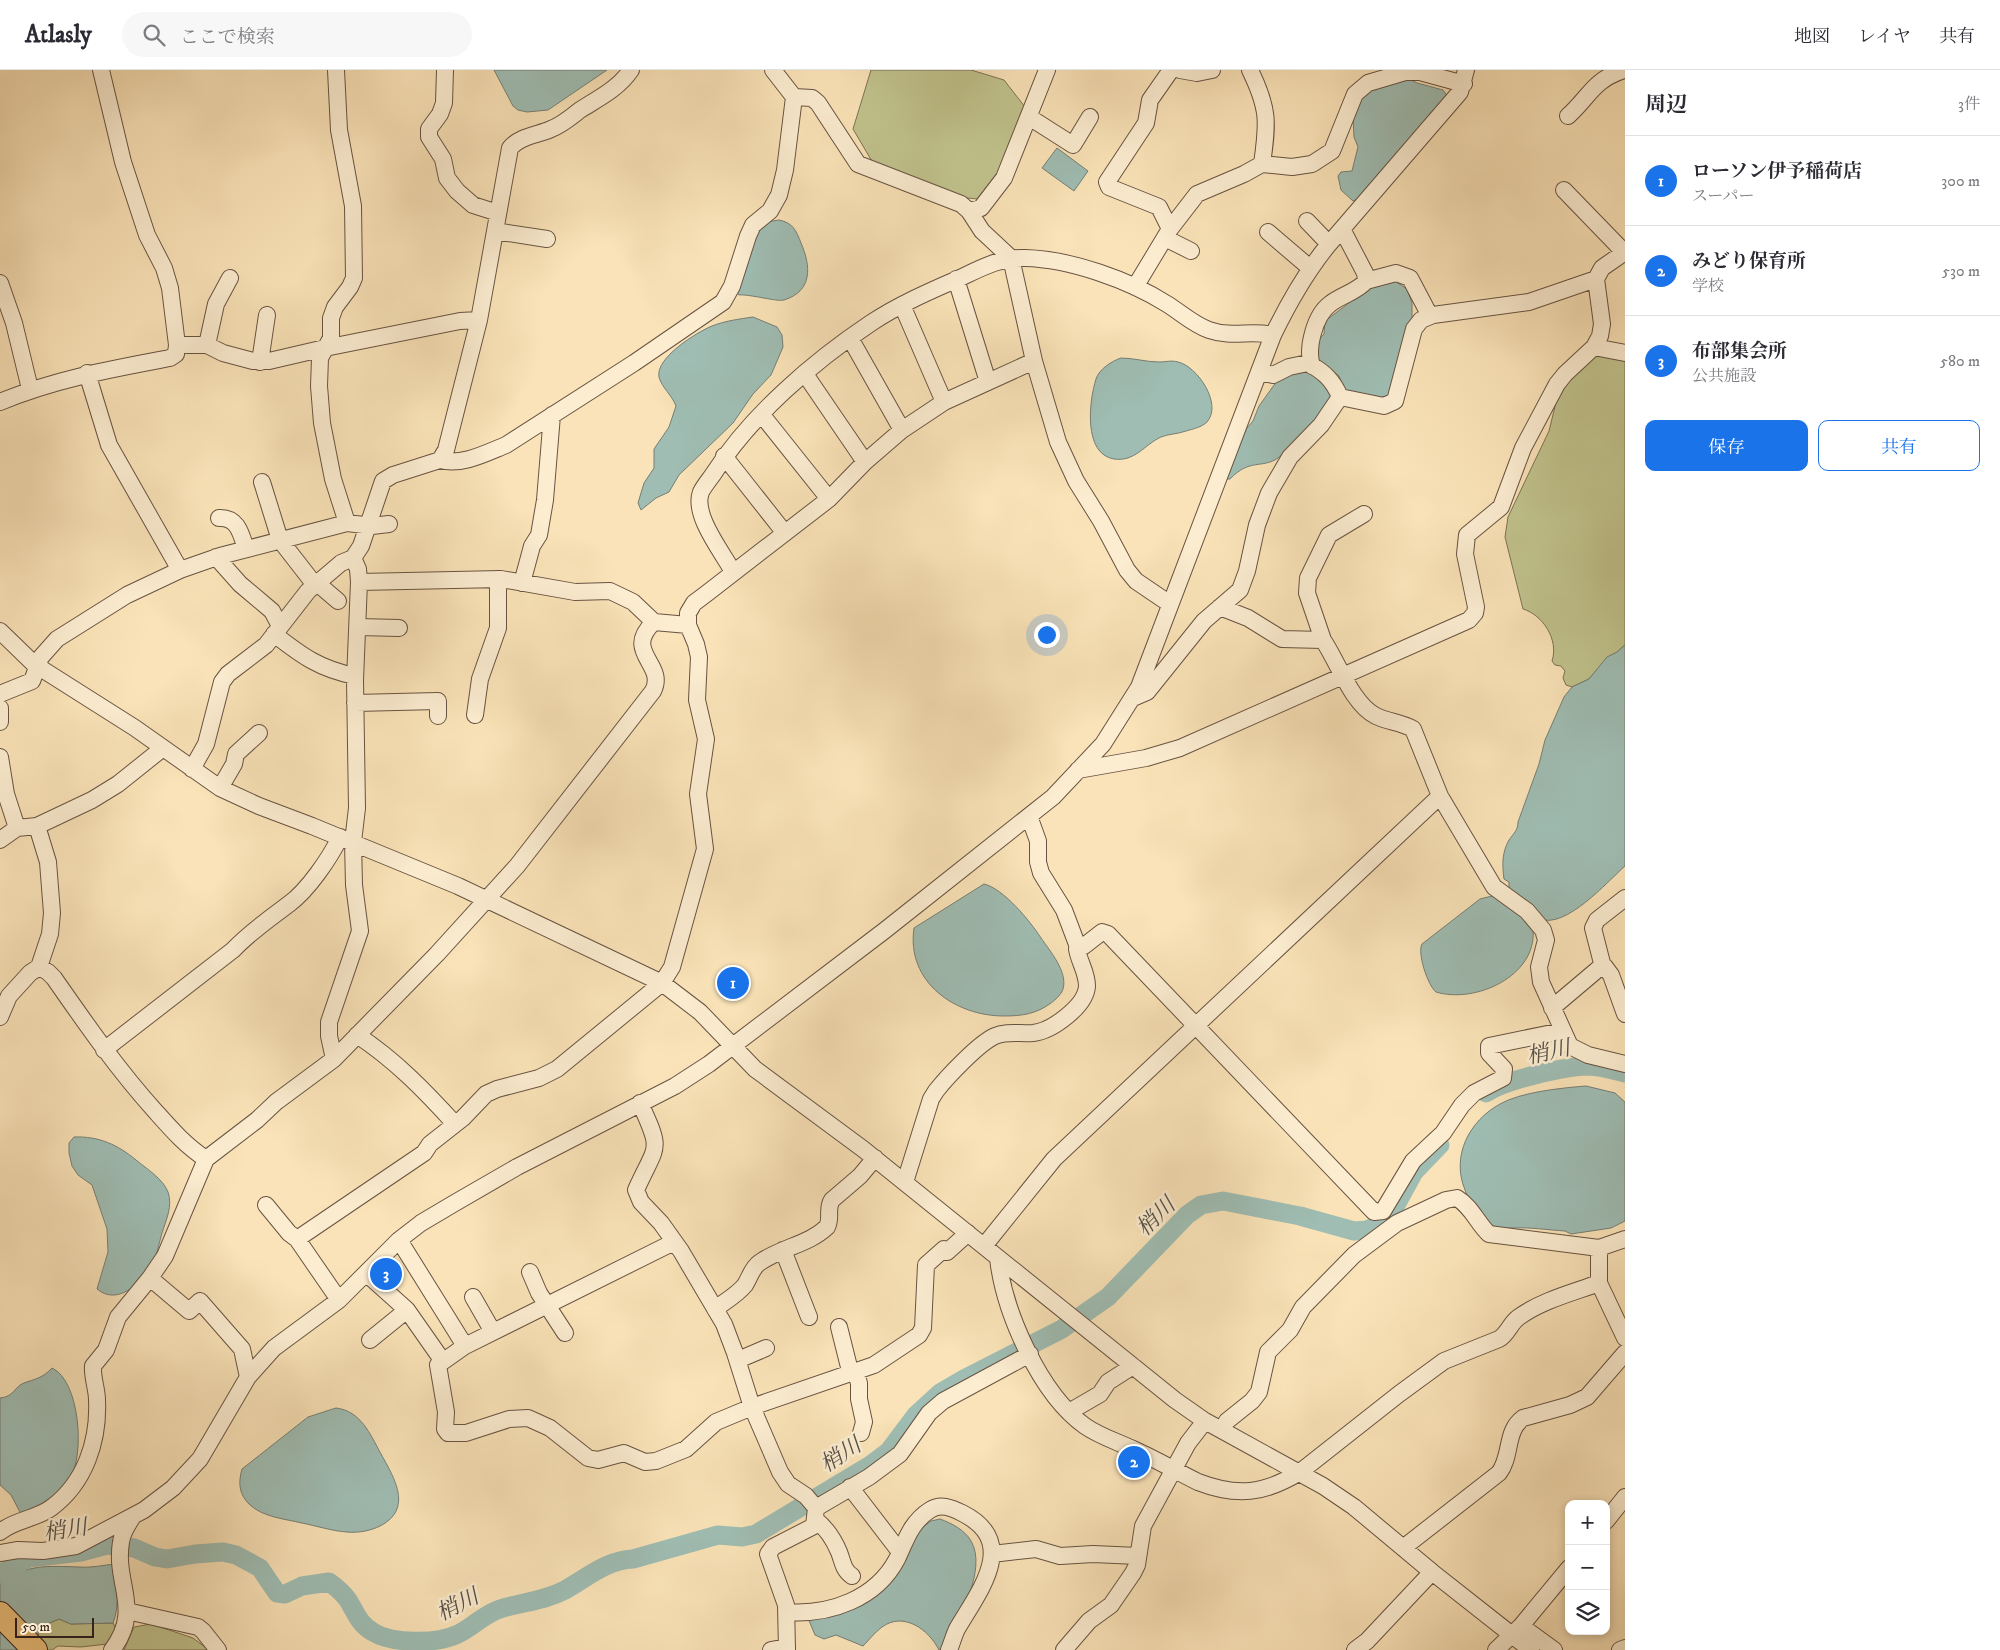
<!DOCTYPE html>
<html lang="ja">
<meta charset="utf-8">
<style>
body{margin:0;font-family:"IM FELL DW Pica","Noto Serif JP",serif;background:#f7f7f7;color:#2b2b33}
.controls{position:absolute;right:15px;bottom:15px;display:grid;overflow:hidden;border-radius:10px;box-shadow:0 2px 8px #0003}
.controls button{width:45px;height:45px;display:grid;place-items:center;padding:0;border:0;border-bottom:1px solid #e1e1e2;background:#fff;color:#2b2b33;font:25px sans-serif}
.scale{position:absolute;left:15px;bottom:12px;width:79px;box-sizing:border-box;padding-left:5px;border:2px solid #37231b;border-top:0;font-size:14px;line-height:18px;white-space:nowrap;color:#37231b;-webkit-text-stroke:4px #fcedd1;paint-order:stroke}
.you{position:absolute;left:1046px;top:564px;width:18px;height:18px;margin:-12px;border:4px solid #fff;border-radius:50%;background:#1a73e8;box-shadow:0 0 0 8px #1a73e833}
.badge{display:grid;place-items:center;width:32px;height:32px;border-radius:50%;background:#1a73e8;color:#fff;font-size:16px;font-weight:700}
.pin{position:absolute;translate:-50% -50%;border:2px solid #fff;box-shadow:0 1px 5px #0006}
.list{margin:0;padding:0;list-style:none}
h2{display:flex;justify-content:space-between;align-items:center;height:65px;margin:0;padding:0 20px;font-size:21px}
h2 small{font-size:16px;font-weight:400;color:#7c7c81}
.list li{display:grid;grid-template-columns:32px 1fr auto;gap:15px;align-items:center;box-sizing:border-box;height:90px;padding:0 20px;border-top:1px solid #e1e1e2}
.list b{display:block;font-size:19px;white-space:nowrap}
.list p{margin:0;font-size:16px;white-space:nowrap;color:#7c7c81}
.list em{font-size:16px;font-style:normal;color:#7c7c81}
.actions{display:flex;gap:10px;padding:15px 20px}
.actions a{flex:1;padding:11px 0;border:1px solid #1a73e8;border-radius:10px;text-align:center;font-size:18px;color:#1a73e8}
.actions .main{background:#1a73e8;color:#fff}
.icon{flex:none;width:28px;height:28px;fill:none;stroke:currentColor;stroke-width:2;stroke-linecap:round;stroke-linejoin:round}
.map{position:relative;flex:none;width:1625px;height:1580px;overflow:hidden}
header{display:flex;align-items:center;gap:30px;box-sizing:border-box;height:70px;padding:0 25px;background:#fff;border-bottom:1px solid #e1e1e2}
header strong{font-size:24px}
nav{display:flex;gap:28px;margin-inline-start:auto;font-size:18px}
.search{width:350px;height:45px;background:#f7f7f7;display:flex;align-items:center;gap:12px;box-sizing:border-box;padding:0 18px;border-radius:28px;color:#7c7c81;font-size:19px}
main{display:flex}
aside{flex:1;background:#fff}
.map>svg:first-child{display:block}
.green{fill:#c1c38d;stroke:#7c7354}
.water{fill:#9fbdb3;stroke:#757f76}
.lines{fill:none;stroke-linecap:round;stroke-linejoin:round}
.river{stroke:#9fbdb3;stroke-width:19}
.minor-casing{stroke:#685342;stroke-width:18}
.highway-casing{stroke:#37231b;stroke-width:26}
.minor{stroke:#fcedd1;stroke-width:16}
.highway{stroke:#edc27c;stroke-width:24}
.labels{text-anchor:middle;stroke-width:5;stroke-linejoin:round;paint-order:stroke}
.water-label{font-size:22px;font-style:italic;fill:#565149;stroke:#fcedd1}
</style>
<header>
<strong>Atlasly</strong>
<div class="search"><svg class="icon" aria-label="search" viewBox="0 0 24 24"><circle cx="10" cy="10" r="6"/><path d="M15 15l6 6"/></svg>ここで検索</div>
<nav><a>地図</a><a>レイヤ</a><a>共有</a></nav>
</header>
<main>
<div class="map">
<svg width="1625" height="1580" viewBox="0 0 1625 1580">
<rect width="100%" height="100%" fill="#fae3b8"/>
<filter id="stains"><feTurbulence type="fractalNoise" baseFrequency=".004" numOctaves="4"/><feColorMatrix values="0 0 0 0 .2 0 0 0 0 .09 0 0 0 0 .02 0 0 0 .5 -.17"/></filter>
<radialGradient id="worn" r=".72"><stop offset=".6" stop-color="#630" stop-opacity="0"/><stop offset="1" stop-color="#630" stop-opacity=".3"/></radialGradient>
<path class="green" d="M 871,0 L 971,0 L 1004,10 L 1025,37 L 998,102 L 977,129 L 959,127 L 873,93 L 853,59 Z
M 1602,280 L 1625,281 L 1625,575 L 1617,582 L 1607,588 L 1589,609 L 1572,617 L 1566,615 L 1563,608 L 1565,601 L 1561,596 L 1555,595 L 1552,591 C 1559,570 1543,545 1523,539 L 1505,467 L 1508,447 L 1549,361 L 1559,320 Z
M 59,1549 L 71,1554 L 113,1553 L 116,1559 L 107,1574 L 81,1577 L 58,1576 L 52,1580 L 34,1580 L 40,1557 Z
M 151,1554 L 193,1568 L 209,1580 L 124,1580 L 134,1557 Z"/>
<path class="water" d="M 494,0 L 607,0 L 548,40 L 527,42 L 518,40 L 513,36 Z
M 1403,6 L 1417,13 L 1443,20 L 1448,27 L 1358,129 L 1353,131 L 1341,120 L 1338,106 L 1341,102 L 1352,101 L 1358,77 L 1354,67 L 1353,47 L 1362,23 Z
M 1057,78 L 1088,101 L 1074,121 L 1042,98 Z
M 779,150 C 793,153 796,160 801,173 C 811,196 813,221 784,230 C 777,232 750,224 739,225 L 735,220 L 753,163 L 767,152 Z
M 1390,208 L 1407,219 L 1412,233 L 1412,249 L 1388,331 L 1346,325 L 1339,306 L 1317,289 L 1317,271 L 1324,264 L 1325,251 L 1353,230 L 1358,224 Z
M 753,247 L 777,257 L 782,265 L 783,277 L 771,305 L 753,324 L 733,353 L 679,405 L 669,422 L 656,428 L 641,440 L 638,433 L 644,413 L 654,398 L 654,379 L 669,357 L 676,336 C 672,325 662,318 659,307 C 655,288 697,262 712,256 C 725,251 739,249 753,247 Z
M 1121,288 C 1134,288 1146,292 1159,292 C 1165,292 1172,290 1178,292 C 1197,296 1223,334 1207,352 C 1202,357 1193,359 1186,361 C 1178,364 1168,364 1161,367 C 1144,375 1135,392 1114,389 C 1083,384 1089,331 1096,309 C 1099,299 1112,291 1121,288 Z
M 1296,298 L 1322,306 L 1333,324 C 1318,349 1300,371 1278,388 C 1262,399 1250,388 1230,409 L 1225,409 L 1241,365 L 1253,351 L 1259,336 L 1282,304 Z
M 1625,575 L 1625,796 C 1607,812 1566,859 1540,849 C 1532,845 1517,827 1509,820 L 1509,812 L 1504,809 C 1502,795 1502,782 1509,770 C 1514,763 1518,760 1518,752 L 1539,694 L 1545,670 L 1564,627 L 1572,617 L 1589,609 L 1607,587 L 1617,582 Z
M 984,814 C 1004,819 1030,851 1041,868 C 1050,881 1068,902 1063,919 C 1061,925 1055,930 1051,933 C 1036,944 1022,946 1004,946 C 955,946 906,912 914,858 Z
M 1496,825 L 1508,832 L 1533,860 C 1537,906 1475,934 1436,922 C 1428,916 1417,883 1422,874 L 1480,829 Z
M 1586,1016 L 1615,1023 L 1625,1032 L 1625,1151 L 1611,1158 L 1571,1164 L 1565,1161 C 1548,1160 1530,1157 1512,1158 C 1504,1158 1499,1162 1490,1158 C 1482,1154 1468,1129 1465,1120 C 1451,1086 1469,1051 1500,1034 C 1521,1022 1561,1018 1586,1016 Z
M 74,1067 C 99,1066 118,1075 136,1090 C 147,1099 163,1109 168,1122 C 173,1136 166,1150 162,1163 C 159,1173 157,1186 151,1195 C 141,1214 117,1236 97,1219 L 108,1182 L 107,1159 L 92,1115 L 78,1105 L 72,1096 L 69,1083 L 69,1073 Z
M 52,1298 C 80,1311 85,1385 70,1408 C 59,1425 39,1436 21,1444 L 11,1425 L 0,1415 L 0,1328 C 14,1327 15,1316 24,1313 C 35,1309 43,1308 52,1298 Z
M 336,1338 C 361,1341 370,1364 381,1384 C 395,1409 413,1439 380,1456 C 370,1461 358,1463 347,1462 C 332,1461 317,1456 302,1453 C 285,1449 262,1447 249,1434 C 239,1424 238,1413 242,1399 L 308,1347 Z
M 940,1449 C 951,1453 965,1460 971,1471 C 988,1499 957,1553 945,1580 L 939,1580 C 929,1560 904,1541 882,1557 C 874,1563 870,1569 863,1576 L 836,1565 L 824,1569 L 815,1565 L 808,1548 L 857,1532 L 919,1460 L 931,1451 Z
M 115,1494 C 117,1512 120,1536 113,1553 L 71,1554 L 59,1549 L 40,1557 L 34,1580 L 0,1580 L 0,1512 C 30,1494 46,1496 80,1497 C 91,1498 104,1495 115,1494 Z"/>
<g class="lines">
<path class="river" d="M 1486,1023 C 1505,1010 1563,997 1587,996 C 1600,996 1613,1000 1625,1003
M 0,1504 L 29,1488 L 81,1482 L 107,1475 L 134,1478 L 155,1487 L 167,1489 L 195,1484 L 223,1482 L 236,1485 L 260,1498 L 277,1523 L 285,1524 L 302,1516 L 329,1512 C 336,1517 343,1523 348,1530 C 356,1543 359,1554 373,1562 C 392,1574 438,1574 458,1564 C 473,1557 484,1544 500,1539 C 523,1532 544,1531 565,1520 C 588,1507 607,1490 633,1489 L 718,1465 L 742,1467 L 756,1464 L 869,1396 L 889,1381 L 916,1345 L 940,1323 L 964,1309 L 1062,1259 L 1108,1227 L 1187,1145 L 1201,1135 L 1223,1131 L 1300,1146 L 1354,1161 L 1367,1160 L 1383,1153 L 1391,1144 L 1414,1102 L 1440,1075"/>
<defs>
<path id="minor" d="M 336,0 L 339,60 L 353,136 L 354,208 L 350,217 L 335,237 L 331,248 L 331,268 L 320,288 L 319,316 L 322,353 L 333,409 L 347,453
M 445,0 L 444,33 L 440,44 L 429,59 L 429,67 L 443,89 L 447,108 L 457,121 L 473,135 L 498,143
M 773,0 L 794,27 L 812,28 L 818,33 L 858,94 L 961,134 L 969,141 L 982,161 L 1011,188 L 1034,291 L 1058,372 L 1076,411 L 1101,451 L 1127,500 L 1136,511 L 1170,534
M 1180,0 L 1197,3 L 1212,0
M 1250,0 C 1269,39 1268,52 1262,94
M 1568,46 C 1590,26 1593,10 1624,0
M 1029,47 L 1073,75 L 1090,47
M 1564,120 L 1624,182
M 969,141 L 981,138 L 1004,108 L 1047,0
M 1307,151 L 1329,174
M 1170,159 L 1159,137 L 1109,117 L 1107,112 L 1146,53 L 1150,30 L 1171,0
M 495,161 L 547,169
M 1268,162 L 1310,198
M 1165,168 L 1191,181
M 956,209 L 988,312
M 1366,211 L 1396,203 L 1410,208 L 1430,246
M 0,213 L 14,253 L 30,319
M 1135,217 L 1170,159 L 1197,124 L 1244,104 L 1262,94 L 1292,97 L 1312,94 L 1332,81 L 1355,24 L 1368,13 L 1405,2 L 1420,2 L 1464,14
M 902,235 L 944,332
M 850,268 L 902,360
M 177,275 L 207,275 L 223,283 L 253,291 L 269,291 L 325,278 L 460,251 L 479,250
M 207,275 L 216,234 L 230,208
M 1594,277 L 1625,283
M 260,292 L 267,245
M 1312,296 C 1306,278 1315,245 1330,234 C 1341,225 1357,222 1366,211 L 1365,203 L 1342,159
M 87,303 L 109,375 L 180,500 L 220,486 L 347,453 L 372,456 L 389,454
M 805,304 L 865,392
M 1340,327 L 1384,336 L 1395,331 L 1414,259 L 1421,250 L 1433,245 L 1529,232 L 1596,209
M 0,332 C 55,309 112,299 170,288 L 176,284 L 177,275 L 170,218 L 164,198 L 147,165 L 123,92 L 101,0
M 762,345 L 829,429
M 724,386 L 784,462
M 440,390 C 462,396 486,383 506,375 L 634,293 L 723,232 L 732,216 L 748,166 L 753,155 L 770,141 L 779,125 L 785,100 L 794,27
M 262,412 L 280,470 L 315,515
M 219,448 C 238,447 241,464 246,479
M 216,487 L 240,514 L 272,541 L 280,556
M 733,502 C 723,483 692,445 701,422 C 704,416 710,409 714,403 C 751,345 814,291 871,253 C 898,235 930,221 960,208 C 981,198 1001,187 1025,188 C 1070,189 1129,210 1167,234 C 1180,242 1194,255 1209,260 C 1232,268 1250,260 1273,265
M 359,512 L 501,509 L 575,522 L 610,521 L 633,532 L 654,552 L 688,555
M 317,513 L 338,531
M 522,513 L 532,476 L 539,465 L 545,430 L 552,345
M 1220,537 L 1248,548 L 1282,569 L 1323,570 C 1338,592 1352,634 1376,646 C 1388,652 1401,652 1413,659 L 1440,726 L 1494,817 L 1527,841 L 1543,860 L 1546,870 L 1539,897 L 1541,912 L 1570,976 L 1588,985 L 1625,994
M 358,557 L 399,558
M 0,561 L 34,594 L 135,658 L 220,718 L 259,736 L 312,756 L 458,816 L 662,913 L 700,942 L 755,999 L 863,1079 L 1175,1330 L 1205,1351 L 1323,1416 L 1354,1437 L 1432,1502 L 1531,1580
M 274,564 C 302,586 320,599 355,606
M 1323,570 L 1307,523 L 1308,508 L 1329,465 L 1364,444
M 0,624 L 32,611 L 41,587 L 57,569 L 127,525 L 180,500
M 1133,628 L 1147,622 L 1204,551 L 1240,520 L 1247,501 L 1257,455 L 1269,423 L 1290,387 L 1321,355 L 1340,327 C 1333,310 1324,302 1308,293 L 1289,297 L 1273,305 L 1260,302
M 355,633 L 438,631 L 438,646
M 0,638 L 0,652
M 475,645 L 480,609 L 498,558 L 498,509
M 0,687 L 6,724 L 17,758
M 192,699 L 206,674 L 222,612 L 228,604 L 266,575 L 308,521 L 341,493 L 353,488 L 361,476 L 383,411 L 393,405 L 440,390 L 446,380 L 479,250 L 510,78 C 520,66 538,65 551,59 C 562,55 571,47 580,40 C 599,28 618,19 631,0
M 1078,700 L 1146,688 L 1180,678 L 1469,550 L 1475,543 L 1476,537 L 1465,484 L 1467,465 L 1501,437 L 1523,378 L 1557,314 L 1565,304 L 1594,277 L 1600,266 L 1602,254 L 1596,209 L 1602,198 L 1625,182
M 220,718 L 234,694 L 236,684 L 259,663
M 1029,746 L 1038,771 L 1038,792 L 1041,803 L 1064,840 L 1078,877
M 0,770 L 17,758 L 37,756 L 92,730 L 118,714 L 163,678
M 39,897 L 48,902 L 54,908 C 86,954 118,1000 156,1042 C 172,1060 186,1076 206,1089
M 1603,897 L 1593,858 L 1597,850 L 1625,828
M 1552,938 L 1597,900 L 1605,897 L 1611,905 L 1625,944
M 0,947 L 9,926 L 30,903 L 39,897 L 50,864 L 52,843 L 48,792 L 37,756
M 357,965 C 395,990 425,1021 455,1054
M 104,980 L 233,880 C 250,862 269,849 289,834 C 308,820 330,788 340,767
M 334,989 L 329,966 L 329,952 L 360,861 L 354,815 L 353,772 L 357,738 L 355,610 L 359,512 L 358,499 L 353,488
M 640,1033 C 663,1083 657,1073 636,1120 L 641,1132 L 661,1153 L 681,1181 L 724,1254 L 735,1283 L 752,1337 L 780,1402 L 788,1414 L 806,1426 L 816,1438 L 814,1456 L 773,1477 L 768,1484 L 786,1535 L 787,1580
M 905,1112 L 931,1029 L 936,1021 C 947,1007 979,973 995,966 C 1006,961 1020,964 1033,963 C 1052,961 1086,936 1087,916 C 1087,902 1079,892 1077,879 L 1084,876 L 1102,862 L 1108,864 L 1374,1142 L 1383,1141 L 1413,1091 L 1443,1063 L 1462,1035 L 1474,1023 L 1503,1008 L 1504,999 L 1489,983 L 1489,976 L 1562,961
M 266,1135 L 289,1163 L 297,1169 L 339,1230
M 297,1169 L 424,1083 L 430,1074 L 463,1048 L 486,1024 L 497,1019 L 539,1008 L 557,999 L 662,913 L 672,897 L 705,779 L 698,724 L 706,669 L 697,630 L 699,587 L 696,574 L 688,555 L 688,543 L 694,533 L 706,524 L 829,429 L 865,392 L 902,360 L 944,332 L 1034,291
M 399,1170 L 465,1276 L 674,1172
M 984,1176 L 1054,1089 L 1440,726
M 783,1180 L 809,1247
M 998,1188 C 1004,1242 1040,1324 1085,1356 C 1099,1366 1118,1372 1133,1379 C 1155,1389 1176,1401 1198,1412 C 1237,1427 1264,1424 1300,1402 L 1399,1324 L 1444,1291 L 1499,1269 C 1508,1264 1510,1253 1519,1247 C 1543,1230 1572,1223 1599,1213 L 1599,1178 L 1625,1169
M 530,1202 L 539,1223 L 565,1263
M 367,1204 L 407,1240 L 442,1290
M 1599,1213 L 1625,1268
M 473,1227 L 493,1262
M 715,1239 C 724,1232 737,1225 745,1215 C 750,1207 752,1198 759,1193 C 781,1177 808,1175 827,1157 C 832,1148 826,1139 832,1130 L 860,1106 L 875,1088
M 839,1257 L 849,1297 L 857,1307 L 859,1313 L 859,1329 L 864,1352 L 861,1363
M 370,1270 L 407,1240
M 465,1276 L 438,1295 L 446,1342 L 445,1359 L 448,1363 L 466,1363 L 509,1349 L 528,1348 L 550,1358 L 588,1388 L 598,1390 L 624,1383 L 645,1392 L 656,1391 L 686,1379 L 716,1352 L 752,1337 L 874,1295 L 919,1265 L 923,1258 L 926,1195 L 944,1179 L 947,1182 L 968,1163
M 738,1290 L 766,1278
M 248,1307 L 242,1279 L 200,1231 L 189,1241 L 150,1208 L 165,1186 L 206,1089 L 257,1050 L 276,1032 L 334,989 L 437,884 L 517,796 L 653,621 C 667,594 622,582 654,552
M 1069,1342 L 1100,1324 L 1108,1312 L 1133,1296
M 1222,1360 L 1227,1351 L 1252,1331 L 1259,1322 L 1268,1282 L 1290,1260 L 1303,1237 L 1354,1185 L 1397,1153 L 1446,1130 L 1457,1128 C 1472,1137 1477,1153 1489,1164 L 1599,1178
M 850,1417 L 900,1482
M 816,1438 L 869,1407 L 900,1384 L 929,1343 L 943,1331 L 1030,1284
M 816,1450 C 826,1458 834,1470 839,1482 C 843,1492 843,1500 852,1506
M 1606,1451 L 1625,1427
M 0,1462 C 14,1450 36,1449 51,1438 C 85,1413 99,1371 97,1330 C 97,1319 92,1307 93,1296 L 106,1280 L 118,1247 L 150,1208
M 1403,1478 L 1499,1403 C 1512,1386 1505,1361 1523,1348 L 1570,1335 L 1587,1327 L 1625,1283
M 0,1483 L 18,1480 L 43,1481 L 76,1476 L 144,1440 L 173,1418 L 200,1389 L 248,1307 L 274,1278 L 339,1230 L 399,1170 L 421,1153 L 453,1134 L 517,1097 L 675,1016 L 709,994 L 884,861 L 1053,727 L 1103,674 L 1139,617 L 1273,265 C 1289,232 1306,202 1329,174 L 1460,22 L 1466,0
M 992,1484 L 1036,1479 L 1060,1486 L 1093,1484 L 1138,1486
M 127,1541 L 198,1557 L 203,1561 L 218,1580
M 787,1542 C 830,1545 876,1529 897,1489 C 906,1470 911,1452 930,1440 C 941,1433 952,1438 962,1443 C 1020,1472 979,1521 957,1559 C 954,1565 952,1573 949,1580
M 1521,1556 L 1569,1498
M 112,1580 C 143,1539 114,1514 121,1472 C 122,1463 127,1456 132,1448
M 771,1580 L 787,1577
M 1064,1580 L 1089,1551 L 1111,1535 L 1133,1503 L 1137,1495 L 1143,1456 L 1188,1373 L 1205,1351
M 1355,1580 L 1367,1571 L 1432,1502
M 1496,1580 L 1521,1556 L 1554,1580
M 1620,1580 L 1625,1578"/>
<path id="highway" d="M 0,1544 L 35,1580"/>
</defs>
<use href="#minor" class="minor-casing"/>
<use href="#highway" class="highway-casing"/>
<use href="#minor" class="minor"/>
<use href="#highway" class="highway"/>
</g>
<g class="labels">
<g class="water-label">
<text transform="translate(1548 981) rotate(-12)" y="8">梢川</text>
<text transform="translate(1155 1146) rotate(-44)" y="8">梢川</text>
<text transform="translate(840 1384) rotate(-33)" y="8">梢川</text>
<text transform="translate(65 1459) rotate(-9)" y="8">梢川</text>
<text transform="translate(457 1534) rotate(-27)" y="8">梢川</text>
</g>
</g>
<rect width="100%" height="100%" filter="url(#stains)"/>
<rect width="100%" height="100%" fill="url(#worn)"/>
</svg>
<div class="controls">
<button>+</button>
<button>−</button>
<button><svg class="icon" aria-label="layers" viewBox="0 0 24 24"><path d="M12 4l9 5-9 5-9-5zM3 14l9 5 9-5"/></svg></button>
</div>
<div class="scale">50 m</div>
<div class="you"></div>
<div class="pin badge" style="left:733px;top:913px">1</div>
<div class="pin badge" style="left:1134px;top:1392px">2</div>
<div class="pin badge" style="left:386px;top:1204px">3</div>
</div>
<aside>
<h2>周辺<small>3件</small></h2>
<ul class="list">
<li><span class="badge">1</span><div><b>ローソン伊予稲荷店</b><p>スーパー</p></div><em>300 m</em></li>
<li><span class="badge">2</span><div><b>みどり保育所</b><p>学校</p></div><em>530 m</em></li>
<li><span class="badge">3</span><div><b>布部集会所</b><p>公共施設</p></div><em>580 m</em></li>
</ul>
<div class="actions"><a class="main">保存</a><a>共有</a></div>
</aside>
</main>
